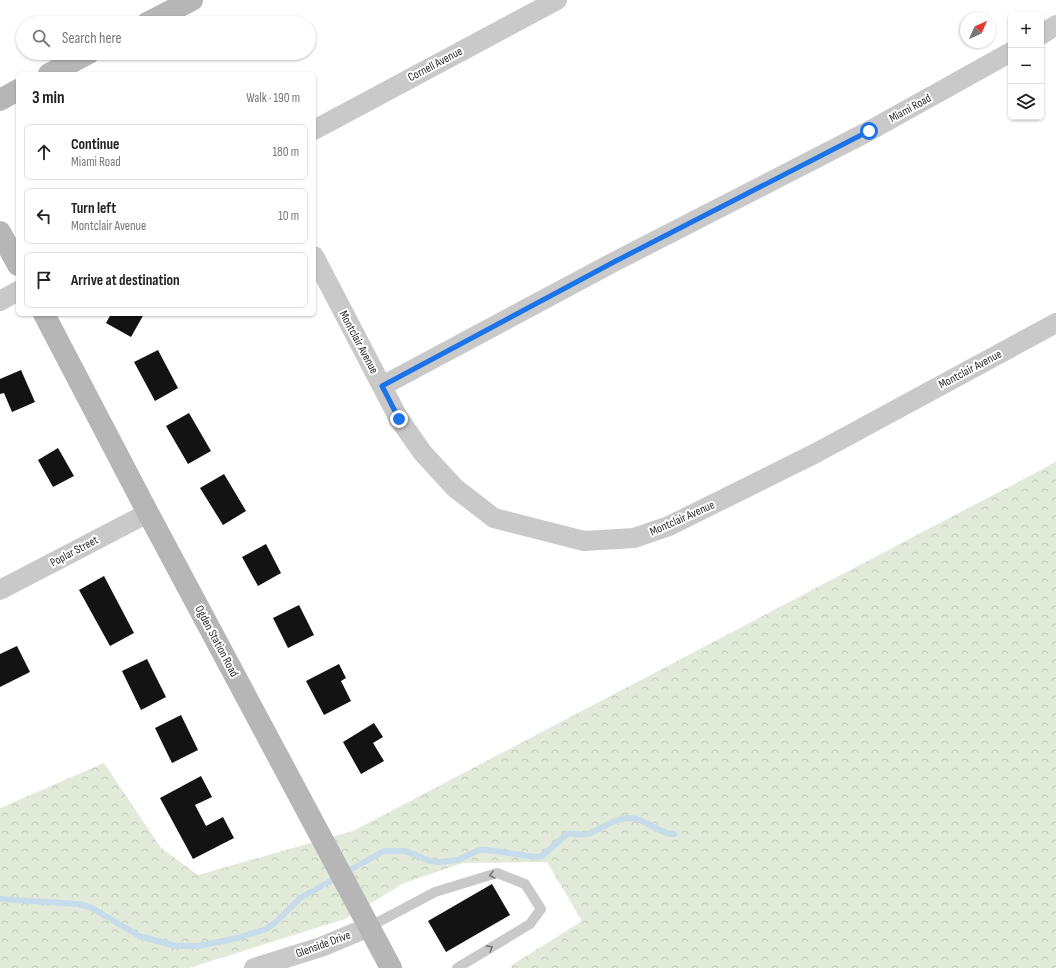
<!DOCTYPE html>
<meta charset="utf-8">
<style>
body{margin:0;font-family:"Sofia Sans Condensed",sans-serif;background:#f2f2f2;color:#222}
.controls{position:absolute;right:12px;top:12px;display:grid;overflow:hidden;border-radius:6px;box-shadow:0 1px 3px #0004}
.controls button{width:36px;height:36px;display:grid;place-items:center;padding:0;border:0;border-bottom:1px solid #e0e0e0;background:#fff;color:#222;font:20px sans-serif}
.compass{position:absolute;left:960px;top:12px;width:36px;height:36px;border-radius:50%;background:#fff;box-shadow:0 1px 3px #0004;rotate:45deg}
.stop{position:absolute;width:12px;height:12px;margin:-9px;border:3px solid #1a73e8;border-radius:50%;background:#fff}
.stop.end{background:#1a73e8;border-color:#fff;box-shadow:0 1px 4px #0008}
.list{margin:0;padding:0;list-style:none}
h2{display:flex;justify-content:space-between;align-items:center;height:52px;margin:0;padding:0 16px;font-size:17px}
h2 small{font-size:13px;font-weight:400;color:#767676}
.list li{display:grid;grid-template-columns:26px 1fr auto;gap:12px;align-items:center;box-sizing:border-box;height:56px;margin:0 8px 8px;padding:0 8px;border:1px solid #e0e0e0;border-radius:6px}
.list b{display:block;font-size:15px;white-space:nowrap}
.list p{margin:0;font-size:13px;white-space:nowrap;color:#767676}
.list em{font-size:13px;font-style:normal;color:#767676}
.icon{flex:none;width:22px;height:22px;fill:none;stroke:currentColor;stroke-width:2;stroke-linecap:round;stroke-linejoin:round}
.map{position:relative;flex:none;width:1056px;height:968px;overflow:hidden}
.search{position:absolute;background:#fff;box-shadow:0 1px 3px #0004;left:16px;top:16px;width:300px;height:44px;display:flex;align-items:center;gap:10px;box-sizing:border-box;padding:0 14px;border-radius:22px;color:#767676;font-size:15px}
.panel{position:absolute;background:#fff;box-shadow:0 1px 3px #0004;left:16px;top:72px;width:300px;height:244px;border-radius:6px}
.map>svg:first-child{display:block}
.forest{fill:url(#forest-crowns)}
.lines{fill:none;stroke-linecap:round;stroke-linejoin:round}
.stream{stroke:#c6dcea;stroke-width:6}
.building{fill:#131313}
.lane{stroke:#c9c9c9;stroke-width:10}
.street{stroke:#c9c9c9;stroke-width:20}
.secondary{stroke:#b6b6b6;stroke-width:22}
.oneway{stroke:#737373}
.route{stroke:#1a73e8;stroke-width:5}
.labels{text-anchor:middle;stroke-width:4;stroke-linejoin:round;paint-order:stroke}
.street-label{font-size:12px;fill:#2c2c2c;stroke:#fff}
</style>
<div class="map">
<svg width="1056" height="968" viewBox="0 0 1056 968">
<defs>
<pattern id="forest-crowns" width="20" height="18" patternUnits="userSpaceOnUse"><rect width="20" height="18" fill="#e2eada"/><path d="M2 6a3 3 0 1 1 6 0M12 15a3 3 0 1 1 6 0" fill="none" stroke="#c2c9bb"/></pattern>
</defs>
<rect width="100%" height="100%" fill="#fff"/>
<path class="forest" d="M 1056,462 L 1056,968 L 511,968 L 512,965 L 582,921 L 547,862 L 463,863 L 404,883 L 345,919 L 189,968 L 0,968 L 0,808 L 104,763 L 161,848 L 198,875 L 353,831 Z"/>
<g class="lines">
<path class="stream" d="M 0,899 L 78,904 L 92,908 L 139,936 L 176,946 L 198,946 L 238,938 L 266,929 L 276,922 L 300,898 L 384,851 L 405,851 L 430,861 L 439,862 L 458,860 L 479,850 L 487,850 L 536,857 L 542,856 L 567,834 C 574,833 582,836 588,834 C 604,828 613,818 631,818 C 647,819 660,835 674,834"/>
</g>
<path class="building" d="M 111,314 L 144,314 L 131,337 L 106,323 Z
M 158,350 L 178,388 L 155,401 L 134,362 Z
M 21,370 L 35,402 L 12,412 L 4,393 L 0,394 L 0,379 Z
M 189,413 L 211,451 L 188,464 L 166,426 Z
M 58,448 L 74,476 L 53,487 L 38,460 Z
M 224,474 L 246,511 L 223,525 L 200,488 Z
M 266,544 L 281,573 L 258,586 L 242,557 Z
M 104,576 L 134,633 L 110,646 L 79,590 Z
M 299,605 L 314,635 L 288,648 L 273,618 Z
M 17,646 L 30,672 L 0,687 L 0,654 Z
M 147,659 L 166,697 L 141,710 L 122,671 Z
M 339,664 L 346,678 L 341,681 L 351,701 L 324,715 L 306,681 Z
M 181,715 L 198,750 L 172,763 L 155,728 Z
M 374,723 L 383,737 L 373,743 L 384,761 L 361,774 L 343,742 Z
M 201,776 L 212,797 L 195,805 L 206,826 L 223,817 L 234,838 L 193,859 L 160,798 Z
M 492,884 L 510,915 L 446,952 L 428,921 Z"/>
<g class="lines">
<path class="lane" d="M 369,927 L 435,892 L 497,873 L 525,884 L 541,909 L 530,924 L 457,968"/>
<path class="street" d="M 1041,35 L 1056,25
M 314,130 L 557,0
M 314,256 L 399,419 L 422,452 L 455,488 L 494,518 L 584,541 L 634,538 L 669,526 L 816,453 L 1056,323
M 0,301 L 18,291
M 382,386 L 612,263 L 869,131 L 1011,52
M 0,590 L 148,513
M 254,968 L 321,947 L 369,927"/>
<path class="secondary" d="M 147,23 L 192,0
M 49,74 L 89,53
M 0,100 L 18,90
M 0,232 L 18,265
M 44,314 L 148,513 L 391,968"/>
</g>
<defs><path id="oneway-chevron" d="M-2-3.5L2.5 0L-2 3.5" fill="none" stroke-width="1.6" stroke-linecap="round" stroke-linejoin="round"/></defs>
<g class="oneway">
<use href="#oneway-chevron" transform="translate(492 875) rotate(167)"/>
<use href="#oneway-chevron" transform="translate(490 948) rotate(-32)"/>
</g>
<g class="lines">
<path class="route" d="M 399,419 L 382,386 L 612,263 L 869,131"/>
</g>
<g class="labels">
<g class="street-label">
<text transform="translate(435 64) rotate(-28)" y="4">Cornell Avenue</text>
<text transform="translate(910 108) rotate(-29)" y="4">Miami Road</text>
<text transform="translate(359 342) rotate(62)" y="4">Montclair Avenue</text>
<text transform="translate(970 369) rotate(-28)" y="4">Montclair Avenue</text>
<text transform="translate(682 518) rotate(-24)" y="4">Montclair Avenue</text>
<text transform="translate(74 551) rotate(-28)" y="4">Poplar Street</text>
<text transform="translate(217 641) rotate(62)" y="4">Ogden Station Road</text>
<text transform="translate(323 944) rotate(-20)" y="4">Glenside Drive</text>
</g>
</g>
</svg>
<div class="controls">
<button>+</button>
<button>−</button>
<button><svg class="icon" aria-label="layers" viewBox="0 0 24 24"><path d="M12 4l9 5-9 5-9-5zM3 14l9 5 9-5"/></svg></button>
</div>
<svg class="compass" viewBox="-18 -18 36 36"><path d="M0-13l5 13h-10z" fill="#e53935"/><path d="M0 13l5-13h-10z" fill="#767676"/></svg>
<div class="stop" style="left:869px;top:131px"></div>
<div class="stop end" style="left:399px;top:419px"></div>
<div class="search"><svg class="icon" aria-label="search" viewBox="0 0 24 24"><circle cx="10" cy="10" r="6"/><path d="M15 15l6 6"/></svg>Search here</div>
<section class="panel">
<h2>3 min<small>Walk · 190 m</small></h2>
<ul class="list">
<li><svg class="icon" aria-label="ahead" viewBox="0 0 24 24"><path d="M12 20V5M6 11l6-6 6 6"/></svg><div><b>Continue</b><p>Miami Road</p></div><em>180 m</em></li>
<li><svg class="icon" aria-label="left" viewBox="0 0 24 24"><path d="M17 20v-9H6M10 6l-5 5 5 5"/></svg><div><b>Turn left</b><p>Montclair Avenue</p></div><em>10 m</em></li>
<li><svg class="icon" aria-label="arrive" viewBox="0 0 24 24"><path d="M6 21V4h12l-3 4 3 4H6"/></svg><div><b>Arrive at destination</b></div></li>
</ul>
</section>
</div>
